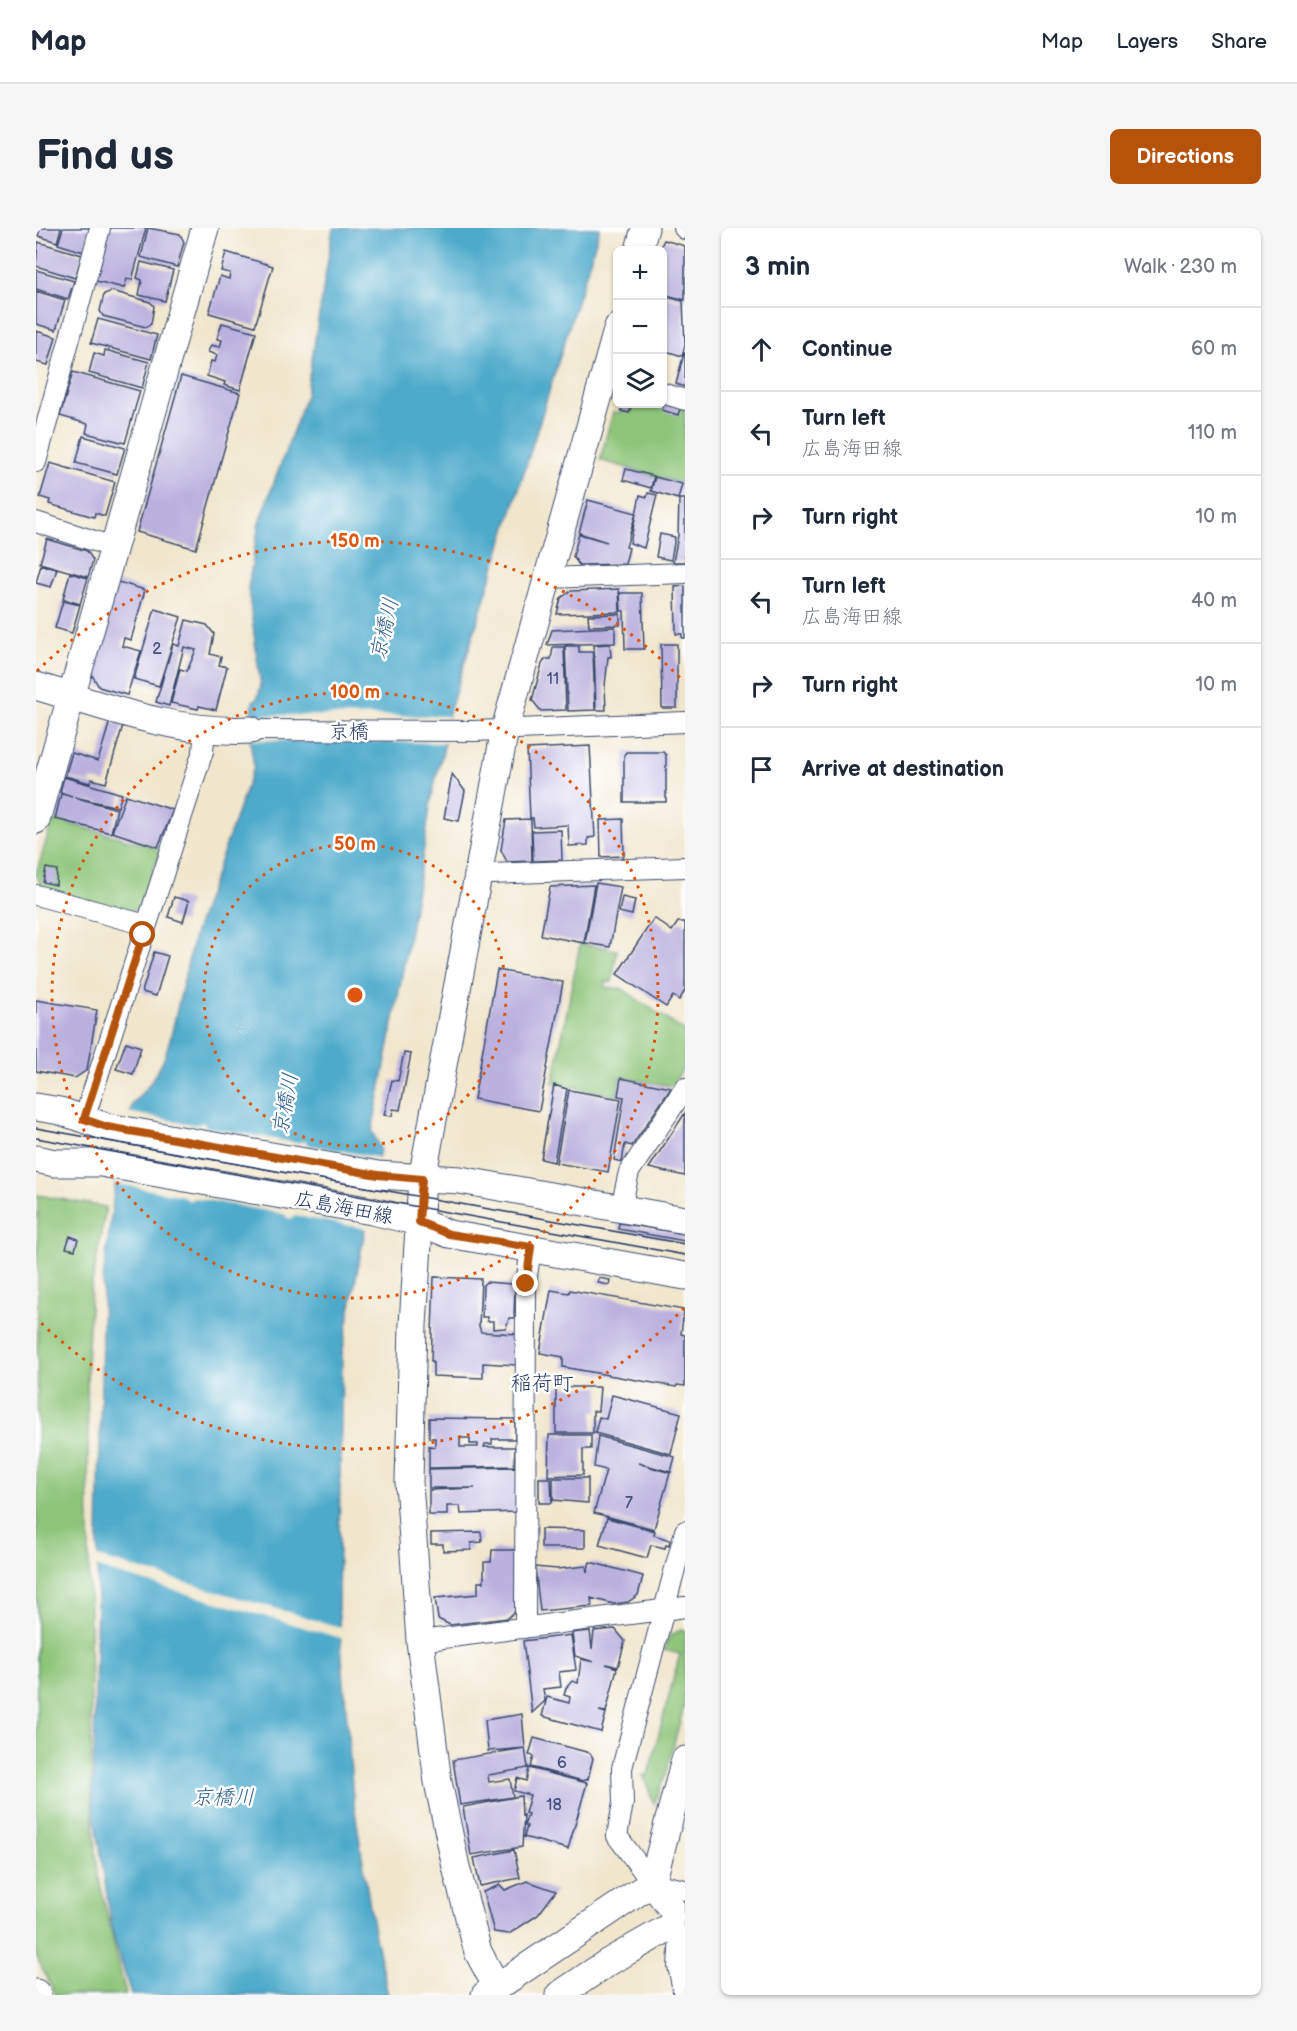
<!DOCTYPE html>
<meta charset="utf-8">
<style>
body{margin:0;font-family:"Balsamiq Sans","Klee One",sans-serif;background:#f6f6f7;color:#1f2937}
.controls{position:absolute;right:18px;top:18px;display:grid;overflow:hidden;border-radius:9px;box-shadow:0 2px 4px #0004}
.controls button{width:54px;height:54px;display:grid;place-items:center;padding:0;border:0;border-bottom:2px solid #e0e1e3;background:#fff;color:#1f2937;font:30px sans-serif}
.stop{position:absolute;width:18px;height:18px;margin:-14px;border:4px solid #b45309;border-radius:50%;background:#fff}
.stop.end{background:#b45309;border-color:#fff;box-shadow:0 2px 6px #0008}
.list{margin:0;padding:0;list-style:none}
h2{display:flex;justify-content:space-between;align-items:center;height:78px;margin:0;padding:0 24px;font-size:26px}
h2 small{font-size:20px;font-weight:400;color:#747a83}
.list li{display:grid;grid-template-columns:39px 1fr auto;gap:18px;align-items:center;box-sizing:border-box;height:84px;padding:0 24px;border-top:2px solid #e0e1e3}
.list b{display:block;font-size:22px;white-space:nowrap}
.list p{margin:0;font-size:20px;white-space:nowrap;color:#747a83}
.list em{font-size:20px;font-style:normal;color:#747a83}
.icon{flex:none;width:33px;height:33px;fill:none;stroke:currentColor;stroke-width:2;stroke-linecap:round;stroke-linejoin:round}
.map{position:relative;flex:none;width:649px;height:1767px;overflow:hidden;border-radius:9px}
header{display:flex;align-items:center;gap:36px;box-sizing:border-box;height:84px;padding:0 30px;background:#fff;border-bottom:2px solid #e0e1e3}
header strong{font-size:28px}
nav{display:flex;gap:33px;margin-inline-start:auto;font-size:21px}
.intro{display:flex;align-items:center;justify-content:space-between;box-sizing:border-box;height:144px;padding:0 36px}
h1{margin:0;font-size:42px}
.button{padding:15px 27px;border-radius:9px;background:#b45309;color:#fff;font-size:21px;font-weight:700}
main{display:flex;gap:36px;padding:0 36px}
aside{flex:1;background:#fff;border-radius:9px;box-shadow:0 2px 4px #0004}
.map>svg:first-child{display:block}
.green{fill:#8ec579;stroke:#547a6c;stroke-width:1.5}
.water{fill:#4daacb;stroke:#346c94;stroke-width:1.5}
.pier{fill:#f0e6cc}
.building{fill:#bab1de;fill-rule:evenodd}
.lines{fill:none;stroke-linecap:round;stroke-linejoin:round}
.street-casing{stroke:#3b4a6e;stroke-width:22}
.secondary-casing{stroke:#3b4a6e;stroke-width:29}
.street{stroke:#fff;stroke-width:20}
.secondary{stroke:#fff;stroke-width:27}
.tram{stroke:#1b2f5e;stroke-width:1.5}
.route{stroke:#b45309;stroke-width:8}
.ring{fill:none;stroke:#de5710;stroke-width:3;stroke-dasharray:3 6}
.labels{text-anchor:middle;stroke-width:5;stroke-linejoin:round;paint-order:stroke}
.number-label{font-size:16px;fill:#43507e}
.street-label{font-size:20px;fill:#1b2f5e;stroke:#fff}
.water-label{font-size:21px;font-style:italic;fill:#2f608a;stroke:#fff}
.neighbourhood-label{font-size:21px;fill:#1b2f5e;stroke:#fff}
.centre{fill:#de5710;stroke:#fff;stroke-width:3}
.ring-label{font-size:18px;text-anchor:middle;font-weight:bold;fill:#de5710;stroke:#fff;stroke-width:5;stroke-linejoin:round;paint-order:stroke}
</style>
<header>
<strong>Map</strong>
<nav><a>Map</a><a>Layers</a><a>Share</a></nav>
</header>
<div class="intro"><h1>Find us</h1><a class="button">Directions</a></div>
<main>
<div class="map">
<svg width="649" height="1767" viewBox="0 0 649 1767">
<rect width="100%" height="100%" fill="#fff"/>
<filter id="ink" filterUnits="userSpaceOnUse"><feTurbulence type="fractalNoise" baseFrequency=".0167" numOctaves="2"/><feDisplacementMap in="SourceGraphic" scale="12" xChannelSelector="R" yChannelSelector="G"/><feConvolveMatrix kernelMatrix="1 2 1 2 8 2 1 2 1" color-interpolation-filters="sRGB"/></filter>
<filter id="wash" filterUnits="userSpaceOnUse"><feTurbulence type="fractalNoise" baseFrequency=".008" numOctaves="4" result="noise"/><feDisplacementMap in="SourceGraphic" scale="24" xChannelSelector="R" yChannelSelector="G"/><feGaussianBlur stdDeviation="1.35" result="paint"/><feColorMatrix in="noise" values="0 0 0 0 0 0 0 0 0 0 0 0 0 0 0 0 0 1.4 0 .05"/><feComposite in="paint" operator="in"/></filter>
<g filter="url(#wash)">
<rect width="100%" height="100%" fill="#f0e6cc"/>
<path class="green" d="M 587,176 L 626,176 L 649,182 L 649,244 L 646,256 L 564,232 L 577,184 L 584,185 Z
M 17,591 L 125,621 L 104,679 L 93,684 L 6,660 L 0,646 Z
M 544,716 L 581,722 L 576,754 L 570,754 L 570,760 L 585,760 L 649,804 L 649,837 L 636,858 L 584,849 L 581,868 L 517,855 Z
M 2,967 L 70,979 L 55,1061 L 51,1135 L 56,1575 L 62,1647 L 90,1767 L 19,1767 L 0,1727 Z
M 645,1402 L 649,1402 L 649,1475 L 629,1548 L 618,1576 L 607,1547 L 612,1547 L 644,1426 L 628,1422 L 633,1408 Z"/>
<path class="water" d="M 297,0 L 564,0 L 412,488 C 411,519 400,543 395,573 C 379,684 358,793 336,903 L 344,920 L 306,1126 L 302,1378 L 317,1570 L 338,1704 L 352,1767 L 95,1767 L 77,1706 L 57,1575 L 67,1052 L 79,957 L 95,882 L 97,875 L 113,857 L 128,831 L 135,808 L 159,704 L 218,538 L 214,512 L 217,473 L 221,471 L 225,459 L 212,360 L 223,295 L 270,168 Z"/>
<path class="pier" d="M 216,487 L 412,488 L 411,515 L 214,512 Z
M 91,884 L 160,897 L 167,894 L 171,899 L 261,915 L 268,913 L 273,917 L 345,930 L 332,1001 L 260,988 L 253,991 L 248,986 L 159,970 L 152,973 L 147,968 L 77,955 Z
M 58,1328 L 307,1400 L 308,1411 L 58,1339 Z"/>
<g id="blocks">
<path class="building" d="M 4,0 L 25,0 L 21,14 L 2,8 Z
M 27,0 L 55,0 L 48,24 L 22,16 Z
M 74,0 L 110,0 L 96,52 L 91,51 L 88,60 L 60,53 Z
M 112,0 L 144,6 L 148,14 L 141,39 L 105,29 Z
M 628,12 L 649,18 L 649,72 L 627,66 L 627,22 L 623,22 Z
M 2,14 L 46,27 L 39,50 L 0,38 Z
M 190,24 L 237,38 L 219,98 L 173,85 L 184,48 L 193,51 L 194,45 L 185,43 Z
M 105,34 L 137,42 L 129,73 L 103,67 L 106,52 L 101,50 Z
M 0,42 L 38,53 L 32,71 L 0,61 Z
M 0,63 L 29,72 L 20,102 L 0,96 Z
M 76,63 L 114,74 L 118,78 L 115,96 L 110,99 L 67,88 L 64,83 L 68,66 Z
M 627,68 L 647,73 L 649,117 L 646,128 L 627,122 Z
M 62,91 L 121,107 L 115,131 L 55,115 Z
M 186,95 L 220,104 L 204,162 L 188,157 L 189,154 L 171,148 L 175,133 L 179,134 L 181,127 L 172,124 L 175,117 L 184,119 L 186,112 L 181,111 Z
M 0,103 L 20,109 L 12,137 L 0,134 Z
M 69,122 L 113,134 L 106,160 L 53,145 L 58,125 L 68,128 Z
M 648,125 L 649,125 L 649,159 L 640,156 Z
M 37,144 L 104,163 L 89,215 L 50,205 L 52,196 L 24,188 Z
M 145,148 L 204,165 L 160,321 L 101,304 Z
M 587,176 L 596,176 L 593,185 L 585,183 Z
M 628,176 L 644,181 L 642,187 L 626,182 Z
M 47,208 L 89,220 L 81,246 L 40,235 Z
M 14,235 L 79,254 L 69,288 L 59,285 L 58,289 L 13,276 L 14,272 L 4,269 Z
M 590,241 L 618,248 L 615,260 L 587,252 Z
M 619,249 L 646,256 L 642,271 L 615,263 Z
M 612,265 L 621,267 L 608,320 L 594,315 L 604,267 L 611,269 Z
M 643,271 L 649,271 L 649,334 L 637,334 L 642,308 Z
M 552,272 L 600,285 L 590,319 L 593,320 L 589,336 L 543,337 L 537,328 L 543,306 L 571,314 L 543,305 Z
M 624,306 L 639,309 L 635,332 L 620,329 Z
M 11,311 L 51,323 L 57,332 L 52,349 L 4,335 Z
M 5,337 L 21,341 L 15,359 L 0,355 Z
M 34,345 L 52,350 L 44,376 L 27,371 Z
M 82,354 L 109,362 L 95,412 L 88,410 L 86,418 L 105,423 L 91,467 L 63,459 L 55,445 Z
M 649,358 L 649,410 L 646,410 L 646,406 L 640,406 L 639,359 Z
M 583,361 L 584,384 L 521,386 L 525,370 L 535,363 Z
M 584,365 L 606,365 L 608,421 L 589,421 L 588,383 L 585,383 Z
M 27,373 L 44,377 L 36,405 L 19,400 Z
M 119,381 L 145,389 L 123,458 L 98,451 Z
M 584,386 L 584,397 L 553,398 L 552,387 Z
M 150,392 L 171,397 L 178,406 L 174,426 L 185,429 L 183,437 L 191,439 L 180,482 L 163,478 L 162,481 L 135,475 L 144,441 L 151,443 L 160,422 L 148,419 L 133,478 L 120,474 L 137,416 L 143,418 Z
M 579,399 L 579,415 L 511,417 L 516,402 Z
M 574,416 L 575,429 L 572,429 L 569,458 L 570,482 L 560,482 L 558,417 Z
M 625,416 L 641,416 L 641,480 L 626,480 Z
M 529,418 L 543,418 L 543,424 L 557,424 L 559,482 L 532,483 Z
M 517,419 L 528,419 L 530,482 L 505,483 L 496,472 L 506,436 L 509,431 L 515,431 Z
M 74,493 L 87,497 L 70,555 L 55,551 L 54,555 L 29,548 L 36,525 L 62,533 Z
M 554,518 L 559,609 L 552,610 L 552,617 L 533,618 L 532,597 L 498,599 L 497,590 L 494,590 L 491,521 Z
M 590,524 L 627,524 L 630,527 L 630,574 L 588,574 L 588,527 Z
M 416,546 L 429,563 L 423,593 L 408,590 Z
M 28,549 L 86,566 L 82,579 L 38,569 L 81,581 L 75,605 L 19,591 L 25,566 L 36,568 L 24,564 Z
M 90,567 L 137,582 L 122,619 L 76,604 Z
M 495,591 L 496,633 L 471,634 L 465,622 L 470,592 Z
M 587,591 L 588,628 L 565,629 L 564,592 Z
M 525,602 L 526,632 L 497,633 L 496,603 Z
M 10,640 L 21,642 L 20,657 L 7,654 Z
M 560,655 L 585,659 L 574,719 L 549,715 Z
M 558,657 L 548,715 L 505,707 L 514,659 Z
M 138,669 L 153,673 L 147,694 L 132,689 Z
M 586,669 L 599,672 L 596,687 L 583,684 Z
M 618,690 L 636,703 L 642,694 L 649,694 L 649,763 L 643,772 L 637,768 L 630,779 L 581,746 Z
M 118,724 L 132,728 L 120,768 L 106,764 Z
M 461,742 L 527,754 L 503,883 L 438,871 Z
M 0,772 L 61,782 L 51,842 L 39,850 L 0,843 Z
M 90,814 L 105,819 L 97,846 L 80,841 Z
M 368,825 L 375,826 L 364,882 L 357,881 L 356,888 L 348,887 L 356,852 L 362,853 Z
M 585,850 L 635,860 L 596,918 L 589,916 L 586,934 L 578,932 L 588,869 L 582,868 Z
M 518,857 L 531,861 L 518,934 L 505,931 Z
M 533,862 L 585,871 L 572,944 L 520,935 Z
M 649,885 L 649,948 L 613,940 Z
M 583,995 L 649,1006 L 649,1013 L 582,1001 Z
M 34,1008 L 42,1011 L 39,1022 L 30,1020 Z
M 398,1049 L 445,1051 L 443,1098 L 445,1104 L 482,1106 L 481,1137 L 447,1135 L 447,1150 L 397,1148 L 397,1133 L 395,1133 Z
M 563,1050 L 574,1052 L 573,1057 L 562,1055 Z
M 450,1054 L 476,1056 L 479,1058 L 478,1090 L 473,1090 L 470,1100 L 457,1101 L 457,1093 L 451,1093 L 451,1089 L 446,1089 L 447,1057 Z
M 515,1062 L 533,1065 L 534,1062 L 648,1082 L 645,1106 L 649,1107 L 649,1158 L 641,1157 L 640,1159 L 527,1139 L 527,1129 L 504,1125 Z
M 520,1159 L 564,1159 L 562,1183 L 557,1183 L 557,1205 L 520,1205 Z
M 576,1167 L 645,1185 L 635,1226 L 559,1205 L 563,1189 L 570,1191 Z
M 393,1190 L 479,1191 L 479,1211 L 456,1211 L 456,1216 L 449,1216 L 448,1219 L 479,1219 L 478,1238 L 393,1240 L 393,1218 L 399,1219 L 399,1210 L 393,1210 ZM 424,1210 L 434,1210 L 434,1216 L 442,1216 L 442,1219 L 424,1219 Z
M 513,1207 L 555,1207 L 555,1221 L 547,1221 L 547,1247 L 512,1248 Z
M 562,1208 L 639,1229 L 635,1244 L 602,1235 L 634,1245 L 618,1301 L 558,1285 L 570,1242 L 558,1239 Z
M 480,1239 L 480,1284 L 425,1286 L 424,1278 L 411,1278 L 411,1287 L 393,1287 L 393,1262 L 439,1260 L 393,1260 L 393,1241 Z
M 503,1250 L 515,1250 L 516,1275 L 503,1275 Z
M 517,1250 L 552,1250 L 552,1275 L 517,1272 Z
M 571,1290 L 619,1303 L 618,1307 L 634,1312 L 633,1317 L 630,1316 L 629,1320 L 615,1317 L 611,1330 L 563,1317 Z
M 505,1301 L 549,1302 L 549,1320 L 505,1320 Z
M 445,1304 L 446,1314 L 435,1315 L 435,1322 L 407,1323 L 407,1316 L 395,1316 L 395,1305 Z
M 456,1322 L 480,1322 L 480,1382 L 472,1390 L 414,1397 L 402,1391 L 399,1370 L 442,1366 L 442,1354 L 448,1354 L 448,1334 L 455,1334 Z
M 554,1334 L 607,1348 L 602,1367 L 592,1374 L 578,1376 L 555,1370 L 556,1378 L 504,1383 L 499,1339 L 521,1341 L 550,1338 L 551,1344 Z
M 579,1401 L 589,1413 L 582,1439 L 570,1436 L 581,1440 L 570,1484 L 563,1483 L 570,1485 L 565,1504 L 506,1488 L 511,1469 L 533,1475 L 534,1469 L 528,1467 L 530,1460 L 536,1453 L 542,1455 L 545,1431 L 558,1434 L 539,1428 L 536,1405 L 554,1403 L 556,1421 L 558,1403 Z
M 535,1407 L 540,1442 L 523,1444 L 525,1459 L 507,1461 L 509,1473 L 496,1485 L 487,1413 Z
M 486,1486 L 489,1520 L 452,1523 L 449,1492 Z
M 498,1510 L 554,1525 L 557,1530 L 552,1551 L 547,1553 L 495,1539 L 498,1528 L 493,1527 Z
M 489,1520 L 492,1540 L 452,1547 L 453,1554 L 474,1551 L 477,1569 L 424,1577 L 417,1532 Z
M 493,1540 L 551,1555 L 532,1621 L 488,1609 L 491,1598 L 488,1598 L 492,1586 L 489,1585 L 494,1567 L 478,1563 L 481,1550 L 490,1553 Z
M 485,1568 L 486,1588 L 488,1587 L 486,1619 L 435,1627 L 427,1579 Z
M 478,1622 L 484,1650 L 444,1658 L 438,1630 Z
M 491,1653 L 520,1663 L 502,1687 L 473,1706 L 458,1704 L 447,1664 L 464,1657 L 469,1662 Z"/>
</g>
</g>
<g filter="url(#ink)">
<use href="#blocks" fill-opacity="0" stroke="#3b4a6e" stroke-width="1.5"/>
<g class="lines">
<defs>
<path id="street" d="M 648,0 L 649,1
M 626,165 L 649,172
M 0,234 L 64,0
M 0,294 L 77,319
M 511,350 L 649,345
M 215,502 L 438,503 L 649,494
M 441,643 L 454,646 L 649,639
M 0,667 L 110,697
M 48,891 L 167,523 L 169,503
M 585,980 L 593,944 L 649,860
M 649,1303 L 586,1540 L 587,1575 L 581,1608 L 616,1655 L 649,1662
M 489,1400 L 490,1056 L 495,1019
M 384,1413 L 649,1379
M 645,1693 L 642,1738 L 648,1767"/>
<path id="secondary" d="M 603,22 L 609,0
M 0,458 C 71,479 140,506 215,502
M 0,592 L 169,0
M 0,879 L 24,883 L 71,899 L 342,947 L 424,952 L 649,992
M 0,931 L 19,935 L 65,935 L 336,983 L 383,994 L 413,1006 L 649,1048
M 616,1655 L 649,1532
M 616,1655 L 645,1693
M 461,1759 L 442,1724 L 420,1639 L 402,1554 L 384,1413 L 373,1254 L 377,1097 L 386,951 L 469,501 L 582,99
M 0,1765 L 1,1767
M 449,1767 L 616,1655
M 523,1767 L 571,1735 L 649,1690"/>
</defs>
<use href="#street" class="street-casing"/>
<use href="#secondary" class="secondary-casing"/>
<use href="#street" class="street"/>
<use href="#secondary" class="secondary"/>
<path class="tram" d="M 0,900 L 649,1016
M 0,910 L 649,1027
M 649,1676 L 649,1698"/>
</g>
</g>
<g class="lines" filter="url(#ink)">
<path class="route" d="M 107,707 L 48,891 L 71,899 L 342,947 L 386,951 L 383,994 L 413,1006 L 495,1019 L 490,1056"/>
</g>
<g class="ring">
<circle cx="319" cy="767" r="151"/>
<circle cx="319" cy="767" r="303"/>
<path d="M648 1080A454 454 0 0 1 1 1091M1 443A454 454 0 0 1 648 454"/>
</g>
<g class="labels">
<g class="number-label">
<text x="121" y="426">2</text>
<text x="517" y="456">11</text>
<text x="593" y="1280">7</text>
<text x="526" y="1540">6</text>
<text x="518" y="1582">18</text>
</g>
<g class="street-label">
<text x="313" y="510">京橋</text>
<text transform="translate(308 979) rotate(11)" y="7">広島海田線</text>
</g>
<g class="water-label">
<text transform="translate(348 401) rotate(-77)" y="7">京橋川</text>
<text transform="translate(249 876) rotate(-80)" y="7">京橋川</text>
<text x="187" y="1576">京橋川</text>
</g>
<g class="neighbourhood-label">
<text x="506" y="1162">稲荷町</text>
</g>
</g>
<circle cx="319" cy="767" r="9" class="centre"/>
<g class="ring-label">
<text x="319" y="319">150 m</text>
<text x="319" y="470">100 m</text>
<text x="319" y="622">50 m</text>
</g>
</svg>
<div class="controls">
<button>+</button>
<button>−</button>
<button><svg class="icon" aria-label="layers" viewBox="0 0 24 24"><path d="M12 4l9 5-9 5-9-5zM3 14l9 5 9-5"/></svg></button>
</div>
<div class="stop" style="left:107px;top:707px"></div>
<div class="stop end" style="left:490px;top:1056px"></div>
</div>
<aside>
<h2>3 min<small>Walk · 230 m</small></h2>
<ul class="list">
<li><svg class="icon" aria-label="ahead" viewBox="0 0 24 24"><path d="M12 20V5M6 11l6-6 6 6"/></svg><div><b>Continue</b></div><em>60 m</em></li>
<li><svg class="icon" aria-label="left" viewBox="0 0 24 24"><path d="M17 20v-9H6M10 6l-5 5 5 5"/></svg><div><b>Turn left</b><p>広島海田線</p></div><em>110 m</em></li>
<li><svg class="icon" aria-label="right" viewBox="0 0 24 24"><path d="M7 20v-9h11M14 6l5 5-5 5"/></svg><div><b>Turn right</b></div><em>10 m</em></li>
<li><svg class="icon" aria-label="left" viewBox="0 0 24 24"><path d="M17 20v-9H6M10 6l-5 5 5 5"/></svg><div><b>Turn left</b><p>広島海田線</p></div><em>40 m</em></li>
<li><svg class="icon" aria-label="right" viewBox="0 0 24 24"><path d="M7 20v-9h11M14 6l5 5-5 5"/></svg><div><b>Turn right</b></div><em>10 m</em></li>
<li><svg class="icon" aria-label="arrive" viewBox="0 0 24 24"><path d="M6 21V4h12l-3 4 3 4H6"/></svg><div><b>Arrive at destination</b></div></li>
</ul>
</aside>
</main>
